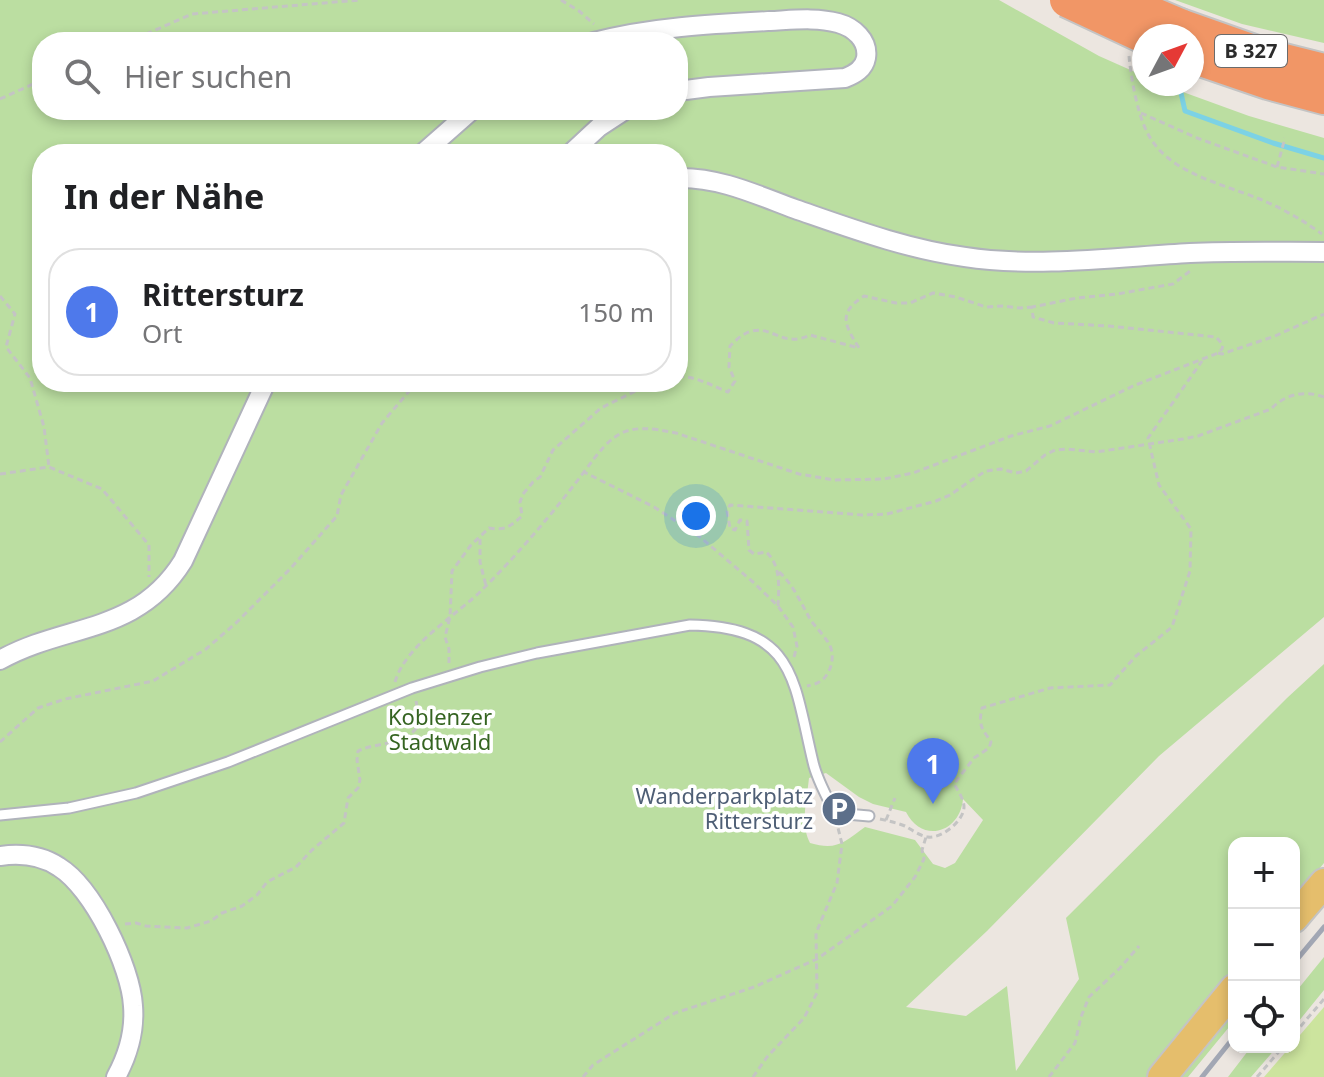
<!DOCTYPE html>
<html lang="de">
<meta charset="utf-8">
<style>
body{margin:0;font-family:"Noto Sans",sans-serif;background:#f6f6f6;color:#202124}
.controls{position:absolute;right:24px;bottom:24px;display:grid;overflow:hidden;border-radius:16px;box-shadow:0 4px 12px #0003}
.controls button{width:72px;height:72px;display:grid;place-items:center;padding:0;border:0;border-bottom:2px solid #e0e0e0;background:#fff;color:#202124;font:40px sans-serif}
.compass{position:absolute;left:1132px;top:24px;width:72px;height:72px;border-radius:50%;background:#fff;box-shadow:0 4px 12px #0003;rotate:49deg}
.you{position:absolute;left:696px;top:516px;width:28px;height:28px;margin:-20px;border:6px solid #fff;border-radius:50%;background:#1a73e8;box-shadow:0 0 0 12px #1a73e833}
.badge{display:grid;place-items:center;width:52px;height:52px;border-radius:50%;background:#4e79eb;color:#fff;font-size:26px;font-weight:700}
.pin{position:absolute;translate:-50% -66px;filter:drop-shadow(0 2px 4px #0008)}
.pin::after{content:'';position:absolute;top:42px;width:28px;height:24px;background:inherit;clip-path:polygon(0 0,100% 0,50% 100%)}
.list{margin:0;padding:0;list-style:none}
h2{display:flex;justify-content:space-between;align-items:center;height:104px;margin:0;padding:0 32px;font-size:34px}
h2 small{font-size:26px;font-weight:400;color:#757577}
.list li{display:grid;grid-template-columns:52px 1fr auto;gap:24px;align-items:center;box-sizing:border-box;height:128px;margin:0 16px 16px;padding:0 16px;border:2px solid #e0e0e0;border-radius:32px}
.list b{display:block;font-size:30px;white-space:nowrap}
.list p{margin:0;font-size:26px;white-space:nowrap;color:#757577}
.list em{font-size:26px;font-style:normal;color:#757577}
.icon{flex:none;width:44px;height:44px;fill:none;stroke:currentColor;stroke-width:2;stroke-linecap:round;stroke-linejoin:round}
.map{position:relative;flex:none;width:1324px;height:1077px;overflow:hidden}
.search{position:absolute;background:#fff;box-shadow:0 4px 12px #0003;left:32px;top:32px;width:656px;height:88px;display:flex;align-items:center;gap:20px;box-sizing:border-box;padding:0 28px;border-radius:32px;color:#757577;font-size:30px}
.panel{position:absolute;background:#fff;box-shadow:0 4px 12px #0003;left:32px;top:144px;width:656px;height:248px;border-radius:32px}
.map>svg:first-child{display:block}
.green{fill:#bbdea1;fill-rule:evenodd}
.pitch{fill:#cce49e}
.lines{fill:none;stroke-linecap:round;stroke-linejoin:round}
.stream{stroke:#7cd2e5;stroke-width:5}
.lane-casing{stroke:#b0b3bb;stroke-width:13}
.street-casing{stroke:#b0b3bb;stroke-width:22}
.primary-casing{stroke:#c4c4c4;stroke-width:32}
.highway-casing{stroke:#c4c4c4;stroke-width:38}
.path{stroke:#c4c4c4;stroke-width:3;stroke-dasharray:6 4;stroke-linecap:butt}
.lane{stroke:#fff;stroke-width:9}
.street{stroke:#fff;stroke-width:18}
.primary{stroke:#e5be6c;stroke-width:28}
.highway{stroke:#f19666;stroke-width:34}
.rail{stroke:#a2a7b4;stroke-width:5}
.highway-bridge-casing{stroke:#c4c4c4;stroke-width:38;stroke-linecap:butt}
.highway-bridge{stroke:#f19666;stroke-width:34}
.labels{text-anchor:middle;stroke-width:7;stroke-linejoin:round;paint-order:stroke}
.shield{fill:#fff;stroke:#6b6b6b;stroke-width:2}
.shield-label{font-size:20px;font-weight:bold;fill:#2c2c2c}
.park-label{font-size:22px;fill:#356421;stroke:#fff}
.service-label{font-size:22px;fill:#4e5e75;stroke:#fff;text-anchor:end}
</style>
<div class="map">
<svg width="1324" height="1077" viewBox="0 0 1324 1077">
<rect width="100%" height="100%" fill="#ece6e0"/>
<path class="green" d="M 0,0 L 999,0 L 1099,56 L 1144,76 L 1144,84 L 1161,84 L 1249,116 L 1324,138 L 1324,617 L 1159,756 L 987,931 L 906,1007 L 966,1016 L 1007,986 L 1016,1071 L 1079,979 L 1066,918 L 1287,698 L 1324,664 L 1324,863 L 1294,899 L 1294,843 L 1234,843 L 1234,974 L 1153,1077 L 0,1077 ZM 42,42 L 678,42 L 678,110 L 42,110 ZM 42,154 L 678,154 L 678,382 L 42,382 ZM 826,773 L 859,797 L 873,804 L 906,812 C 922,844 960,833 963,799 L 983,820 L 955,863 L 945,868 L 933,864 L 915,840 L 865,827 C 844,842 837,851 810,843 C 800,824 807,799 809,778 Z
M 1175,0 L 1324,0 L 1324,43 L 1242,24 Z
M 1324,957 L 1324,990 L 1294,1027 L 1294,994 Z
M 1234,1002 L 1234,1021 L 1188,1077 L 1174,1077 Z
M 1251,1047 L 1277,1047 L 1251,1077 L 1228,1077 Z"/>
<path class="pitch" d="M 1324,1007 L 1324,1077 L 1264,1077 L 1290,1047 L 1294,1047 L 1294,1042 Z"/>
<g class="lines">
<path class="stream" d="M 1179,84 L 1185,111 L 1273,143 L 1324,158"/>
<defs>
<path id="lane" d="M 0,815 L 69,808 L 136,793 L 228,762 L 412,688 L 480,667 L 537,653 L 690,625 C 796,627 793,679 813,762 C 817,780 827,797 835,813 L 869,816"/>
<path id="street" d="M 594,42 C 651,27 712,24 770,21 C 792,20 817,17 838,23 C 853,27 869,40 866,58 C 864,69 855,74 845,78 L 709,87 L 678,91
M 422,154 L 472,110
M 570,154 L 599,127 L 625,110
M 678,178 C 719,177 757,195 795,209 C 850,228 906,249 965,257 C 1036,268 1118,257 1190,253 C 1234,251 1279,252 1324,252
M 0,660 C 66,623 137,635 183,561 L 266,382
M 0,856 C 21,853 41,855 59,867 C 93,888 131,967 133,1006 C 135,1031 128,1055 116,1077"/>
<path id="primary" d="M 1294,918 L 1324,883
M 1162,1077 L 1234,989"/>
<path id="highway" d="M 1180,26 L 1268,57 L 1324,71
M 1192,56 L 1268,82 L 1324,97"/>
</defs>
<use href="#lane" class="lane-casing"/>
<use href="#street" class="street-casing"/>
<use href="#primary" class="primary-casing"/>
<use href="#highway" class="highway-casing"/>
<path class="path" d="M 561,0 L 579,11 L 594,24
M 128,42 L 192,14 L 360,0
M 1129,56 C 1131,78 1138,120 1151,139 C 1172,173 1222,184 1257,198 C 1280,207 1301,219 1322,234
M 0,99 L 42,80
M 1141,113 L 1197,138 L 1277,167 L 1324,174
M 1277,167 L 1285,138
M 0,296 L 15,314 L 6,347 L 30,378 L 44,427 L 49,467
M 1218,353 L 1222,354 L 1275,336 L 1324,314
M 678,376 C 697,377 711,385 728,392 L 735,381 L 729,367 L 730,346 C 736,340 743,333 752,331 C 773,326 783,348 810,335 L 859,348 C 844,324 838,313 864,296 L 896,303 L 910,303 L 933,293 L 956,297 L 986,307 L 1003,306 L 1020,308 L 1032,307
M 0,474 L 49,467 L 102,489 L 149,545 L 149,577
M 480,539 L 480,562 L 486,586
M 779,572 C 793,584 801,603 810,619 C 816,628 824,635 829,644 C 836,655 831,676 819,682 C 816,684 811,685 807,686
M 778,606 C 779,587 781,565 766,552 L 754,554 L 749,550 L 747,521 L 740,520 L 735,530 L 730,528 L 727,511 L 730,505 L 862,515 L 887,514 L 936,501 L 950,495 L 976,477 L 986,471 L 1001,469 L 1016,473 L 1026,471 L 1045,455 L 1055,450 L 1067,449 L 1096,452 L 1183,439 L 1198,436 L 1271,409 C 1285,394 1305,390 1324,397
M 794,657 L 797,646 L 793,627 L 778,606 L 753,582 L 700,537 L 654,507 L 584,472 C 614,431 624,422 676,433 L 799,474 L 834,480 L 884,479 L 913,473 L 1011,436 L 1050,426 L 1133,386 L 1218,353 L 1222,349 L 1223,345 L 1216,337 L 1109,326 L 1054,323 L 1033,317 L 1032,307 L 1077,298 L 1117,294 L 1173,284 L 1190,271 L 1191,268
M 449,663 L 449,649 L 445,637 L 450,617 L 452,571 L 471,545 L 489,528 C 505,531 511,526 522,516 L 520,502 L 523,494 L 533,482 L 540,477 L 553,450 L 601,408 L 654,382
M 395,682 C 406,644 456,616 483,589 C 519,553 553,513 584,472
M 0,742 L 38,708 L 65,699 L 153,681 L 206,649 L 237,622 L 290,569 L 337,516 L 341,495 L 382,423 L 417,382
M 880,819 C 889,821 897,823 905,826 C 912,830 920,836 928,837 C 941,839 964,821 964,807 C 964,800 958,790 954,784 L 974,758 L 989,748 L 991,742 C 982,728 978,726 982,708 L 1050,688 L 1110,685 L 1136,656 L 1172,627 L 1190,571 L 1191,529 L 1159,485 L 1148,438 L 1202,361
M 886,820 L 895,798
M 125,924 L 136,923 L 146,926 L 187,928 L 211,921 L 222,913 L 242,906 L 257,895 L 267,882 L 296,867 L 312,850 L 344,823 L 348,798 L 358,788 L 360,780 L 357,760 L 358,751 C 379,741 406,747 420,723 L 416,701
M 1294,1034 L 1324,999
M 583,1077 L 593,1065 L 675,1013 L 754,987 L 817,959 L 892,906 L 915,877 L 924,859 L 922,850 L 926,837
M 753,1077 L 767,1057 L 804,1018 L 817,993 L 816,933 L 837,883 L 842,844 L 837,824
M 1049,1077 L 1075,1043 L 1081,1017 L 1089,997 L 1120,968 L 1139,946
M 1257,1077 L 1283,1047"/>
<use href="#lane" class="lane"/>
<use href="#street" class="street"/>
<use href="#primary" class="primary"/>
<use href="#highway" class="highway"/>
<path class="rail" d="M 1294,963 L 1324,927
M 1202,1077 L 1234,1037"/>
<defs>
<path id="highway-bridge" d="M 1067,0 L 1144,36
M 1119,0 L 1180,26"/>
</defs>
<use href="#highway-bridge" class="highway-bridge-casing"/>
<use href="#highway-bridge" class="highway-bridge"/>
</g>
<defs>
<symbol id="parking-disc" viewBox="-11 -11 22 22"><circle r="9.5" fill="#5c6f8a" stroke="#fff"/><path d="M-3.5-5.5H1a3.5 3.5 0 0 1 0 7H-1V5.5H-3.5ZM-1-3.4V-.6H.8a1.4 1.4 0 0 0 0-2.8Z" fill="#fff"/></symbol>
</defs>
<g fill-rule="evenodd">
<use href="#parking-disc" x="819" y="789" width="40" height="40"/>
</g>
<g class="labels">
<rect class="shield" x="1215" y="35" width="72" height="32" rx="6"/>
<g class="shield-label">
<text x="1251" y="58">B 327</text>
</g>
<g class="park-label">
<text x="440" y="725">Koblenzer<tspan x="440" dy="25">Stadtwald</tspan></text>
</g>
<g class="service-label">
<text x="813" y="804">Wanderparkplatz<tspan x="813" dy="25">Rittersturz</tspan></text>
</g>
</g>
</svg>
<div class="controls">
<button>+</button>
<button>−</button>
<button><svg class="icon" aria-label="locate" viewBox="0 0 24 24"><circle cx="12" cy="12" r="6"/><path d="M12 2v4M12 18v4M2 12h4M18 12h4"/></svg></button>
</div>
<svg class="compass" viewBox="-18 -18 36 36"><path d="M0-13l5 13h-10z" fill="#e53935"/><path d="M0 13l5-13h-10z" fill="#757577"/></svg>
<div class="you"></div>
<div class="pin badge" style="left:933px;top:804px">1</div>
<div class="search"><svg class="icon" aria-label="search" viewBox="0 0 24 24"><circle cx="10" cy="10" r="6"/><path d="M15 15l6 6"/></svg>Hier suchen</div>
<section class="panel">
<h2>In der Nähe<small></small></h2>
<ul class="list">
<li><span class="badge">1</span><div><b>Rittersturz</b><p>Ort</p></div><em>150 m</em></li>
</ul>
</section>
</div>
